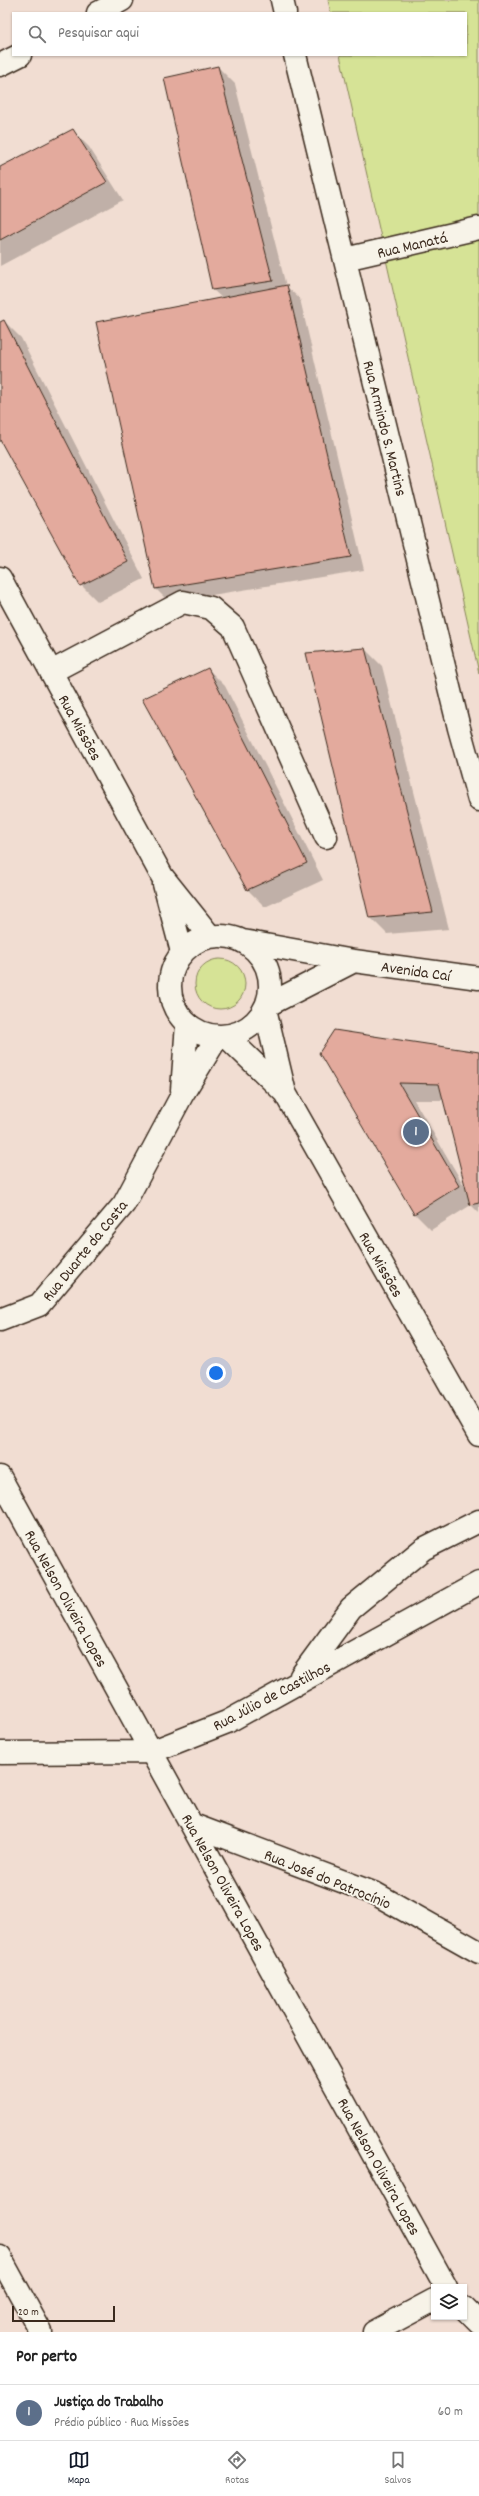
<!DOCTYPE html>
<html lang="pt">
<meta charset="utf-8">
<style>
body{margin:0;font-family:Dekko,sans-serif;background:#f2f2f2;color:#222}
.controls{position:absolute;right:12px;bottom:12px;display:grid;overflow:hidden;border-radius:0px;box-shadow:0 1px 3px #0004}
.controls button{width:36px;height:36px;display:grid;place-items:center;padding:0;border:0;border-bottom:1px solid #e0e0e0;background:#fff;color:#222;font:20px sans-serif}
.scale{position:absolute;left:12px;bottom:10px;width:103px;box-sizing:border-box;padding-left:4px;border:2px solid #3b2a1e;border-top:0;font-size:11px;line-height:14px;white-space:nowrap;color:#3b2a1e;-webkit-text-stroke:3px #f7f3e8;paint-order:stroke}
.you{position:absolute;left:216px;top:1373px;width:14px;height:14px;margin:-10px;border:3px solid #fff;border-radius:50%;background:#1a73e8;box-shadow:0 0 0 6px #1a73e833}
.badge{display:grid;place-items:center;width:26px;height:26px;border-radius:50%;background:#111827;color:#fff;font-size:13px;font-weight:700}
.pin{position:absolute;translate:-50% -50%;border:2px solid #fff;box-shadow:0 1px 4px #0006}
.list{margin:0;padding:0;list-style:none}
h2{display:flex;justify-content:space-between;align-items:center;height:52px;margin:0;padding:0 16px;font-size:17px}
h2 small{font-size:13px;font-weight:400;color:#767676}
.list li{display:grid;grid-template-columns:26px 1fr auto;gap:12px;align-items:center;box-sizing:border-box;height:56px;padding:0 16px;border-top:1px solid #e0e0e0}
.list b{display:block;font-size:15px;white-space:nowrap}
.list p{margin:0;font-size:13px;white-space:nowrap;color:#767676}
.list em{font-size:13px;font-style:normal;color:#767676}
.icon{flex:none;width:22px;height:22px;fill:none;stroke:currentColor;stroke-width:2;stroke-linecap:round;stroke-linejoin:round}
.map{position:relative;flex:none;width:479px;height:2332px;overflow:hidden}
.search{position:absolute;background:#fff;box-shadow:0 1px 3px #0004;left:12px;right:12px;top:12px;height:44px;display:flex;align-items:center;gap:10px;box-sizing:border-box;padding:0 14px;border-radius:0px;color:#767676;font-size:15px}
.sheet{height:108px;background:#fff}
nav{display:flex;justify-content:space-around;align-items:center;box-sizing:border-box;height:56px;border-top:1px solid #e0e0e0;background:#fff;font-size:11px;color:#767676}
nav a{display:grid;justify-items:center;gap:2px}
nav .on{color:#111827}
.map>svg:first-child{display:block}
.green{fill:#d6e396;stroke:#88865a}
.shadow{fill:#0003;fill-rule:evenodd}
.building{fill:#e3aa9d;stroke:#3b2a1e}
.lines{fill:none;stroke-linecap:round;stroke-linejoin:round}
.minor-casing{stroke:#3b2a1e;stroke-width:25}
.major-casing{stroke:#3b2a1e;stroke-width:25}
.minor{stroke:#f7f3e8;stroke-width:22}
.major{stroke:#f7f3e8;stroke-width:22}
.labels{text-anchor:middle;stroke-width:4;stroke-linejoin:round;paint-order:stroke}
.street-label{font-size:16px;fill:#3b2a1e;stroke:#f7f3e8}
</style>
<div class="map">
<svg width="479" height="2332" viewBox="0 0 479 2332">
<rect width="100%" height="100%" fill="#f1ddd2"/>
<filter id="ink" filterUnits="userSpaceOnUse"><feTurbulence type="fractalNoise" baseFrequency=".025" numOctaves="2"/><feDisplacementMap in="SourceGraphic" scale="8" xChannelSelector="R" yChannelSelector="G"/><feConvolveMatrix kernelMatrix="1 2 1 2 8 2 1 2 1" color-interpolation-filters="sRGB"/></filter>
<g filter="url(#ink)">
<path class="green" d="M 328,0 L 479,0 L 479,673 L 340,55 L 466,55 L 466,13 L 331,13 Z
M195 984a25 25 0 1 1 50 0a25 25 0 1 1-50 0Z"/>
<path class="shadow" d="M 218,67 L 235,84 L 286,286 L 300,299 L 364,570 L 169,602 L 156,589 L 97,323 L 222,298 L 213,290 Z
M 72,130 L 89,147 L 123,200 L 0,266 L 0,168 Z
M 4,321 L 21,338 L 144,579 L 98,602 L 81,585 L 0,438 L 0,323 Z
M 365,649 L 382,666 L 449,929 L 387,934 L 370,917 Z
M 208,669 L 225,686 L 323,880 L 265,907 L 248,890 L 143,700 Z
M 321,1053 L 479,1053 L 479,1213 L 471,1205 L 431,1230 L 415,1214 ZM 414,1100 L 444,1100 L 466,1189 Z"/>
<path class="building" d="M 218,66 L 273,281 L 212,290 L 164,78 Z
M 73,129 L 107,182 L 0,240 L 0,167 Z
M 287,285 L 351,557 L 155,589 L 96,322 Z
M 4,320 L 128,562 L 80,586 L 0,440 L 0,322 Z
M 365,648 L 433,912 L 369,918 L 306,653 Z
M 208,668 L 307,863 L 247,890 L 142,699 Z
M 334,1030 L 479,1052 L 479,1203 L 470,1205 L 439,1084 L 399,1083 L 459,1186 L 414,1214 L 319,1053 Z"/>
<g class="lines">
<defs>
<path id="minor" d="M 282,0 L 285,13
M 98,13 L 122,0
M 295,55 L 459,728 L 479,800
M 0,65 L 20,55
M 345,259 L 479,228
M 0,578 L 162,876 L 210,936
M 51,672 L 183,602 L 211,608 L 233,627 L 326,837
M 164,884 L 182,952
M 265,1009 L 285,1093
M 226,1036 L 285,1093 L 479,1435
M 0,1477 L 446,2287
M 301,1676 L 351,1608 L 423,1549 L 479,1521
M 0,1753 L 151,1752 L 227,1722 L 479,1583
M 193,1825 L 376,1894 L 479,1952
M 0,2257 L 41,2332
M 464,2308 L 479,2323
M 374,2332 L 434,2300"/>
<path id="major" d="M170 986a50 50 0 1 1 100 0a50 50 0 1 1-100 0Z
M 243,941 L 354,961 L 479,978
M 266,1006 L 354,961
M 182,1090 L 187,1024
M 0,1320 L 39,1305 L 124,1204 L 182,1095 L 218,1036"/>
</defs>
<use href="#minor" class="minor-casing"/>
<use href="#major" class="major-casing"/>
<use href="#minor" class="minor"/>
<use href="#major" class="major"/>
</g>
</g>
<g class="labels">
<g class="street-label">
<text transform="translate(412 244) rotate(-13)" y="6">Rua Manatá</text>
<text transform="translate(386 428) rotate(76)" y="6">Rua Armindo S. Martins</text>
<text transform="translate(81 727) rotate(61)" y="6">Rua Missões</text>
<text transform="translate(416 970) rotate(8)" y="6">Avenida Caí</text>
<text transform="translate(84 1250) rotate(-51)" y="6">Rua Duarte da Costa</text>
<text transform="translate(382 1264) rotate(60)" y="6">Rua Missões</text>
<text transform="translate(67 1598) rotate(61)" y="6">Rua Nelson Oliveira Lopes</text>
<text transform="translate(271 1695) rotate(-28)" y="6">Rua Júlio de Castilhos</text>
<text transform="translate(328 1878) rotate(22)" y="6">Rua José do Patrocínio</text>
<text transform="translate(224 1882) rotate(61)" y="6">Rua Nelson Oliveira Lopes</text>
<text transform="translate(380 2166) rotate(61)" y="6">Rua Nelson Oliveira Lopes</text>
</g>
</g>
</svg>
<div class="controls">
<button><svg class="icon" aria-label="layers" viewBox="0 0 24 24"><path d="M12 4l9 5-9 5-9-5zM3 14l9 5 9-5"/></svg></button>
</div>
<div class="scale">20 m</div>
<div class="you"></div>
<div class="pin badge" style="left:416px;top:1132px;background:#5c6f8a">1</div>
<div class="search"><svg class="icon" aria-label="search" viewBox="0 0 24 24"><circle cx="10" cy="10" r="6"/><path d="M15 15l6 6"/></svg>Pesquisar aqui</div>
</div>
<section class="sheet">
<h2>Por perto<small></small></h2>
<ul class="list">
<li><span class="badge" style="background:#5c6f8a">1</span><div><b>Justiça do Trabalho</b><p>Prédio público · Rua Missões</p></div><em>60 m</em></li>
</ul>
</section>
<nav>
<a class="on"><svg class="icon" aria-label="map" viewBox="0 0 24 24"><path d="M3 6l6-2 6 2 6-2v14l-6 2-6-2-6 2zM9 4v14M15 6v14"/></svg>Mapa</a>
<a><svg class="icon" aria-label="directions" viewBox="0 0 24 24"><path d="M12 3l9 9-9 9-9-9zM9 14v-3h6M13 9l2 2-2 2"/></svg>Rotas</a>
<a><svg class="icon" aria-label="saved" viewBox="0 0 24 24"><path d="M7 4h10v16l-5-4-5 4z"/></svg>Salvos</a>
</nav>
